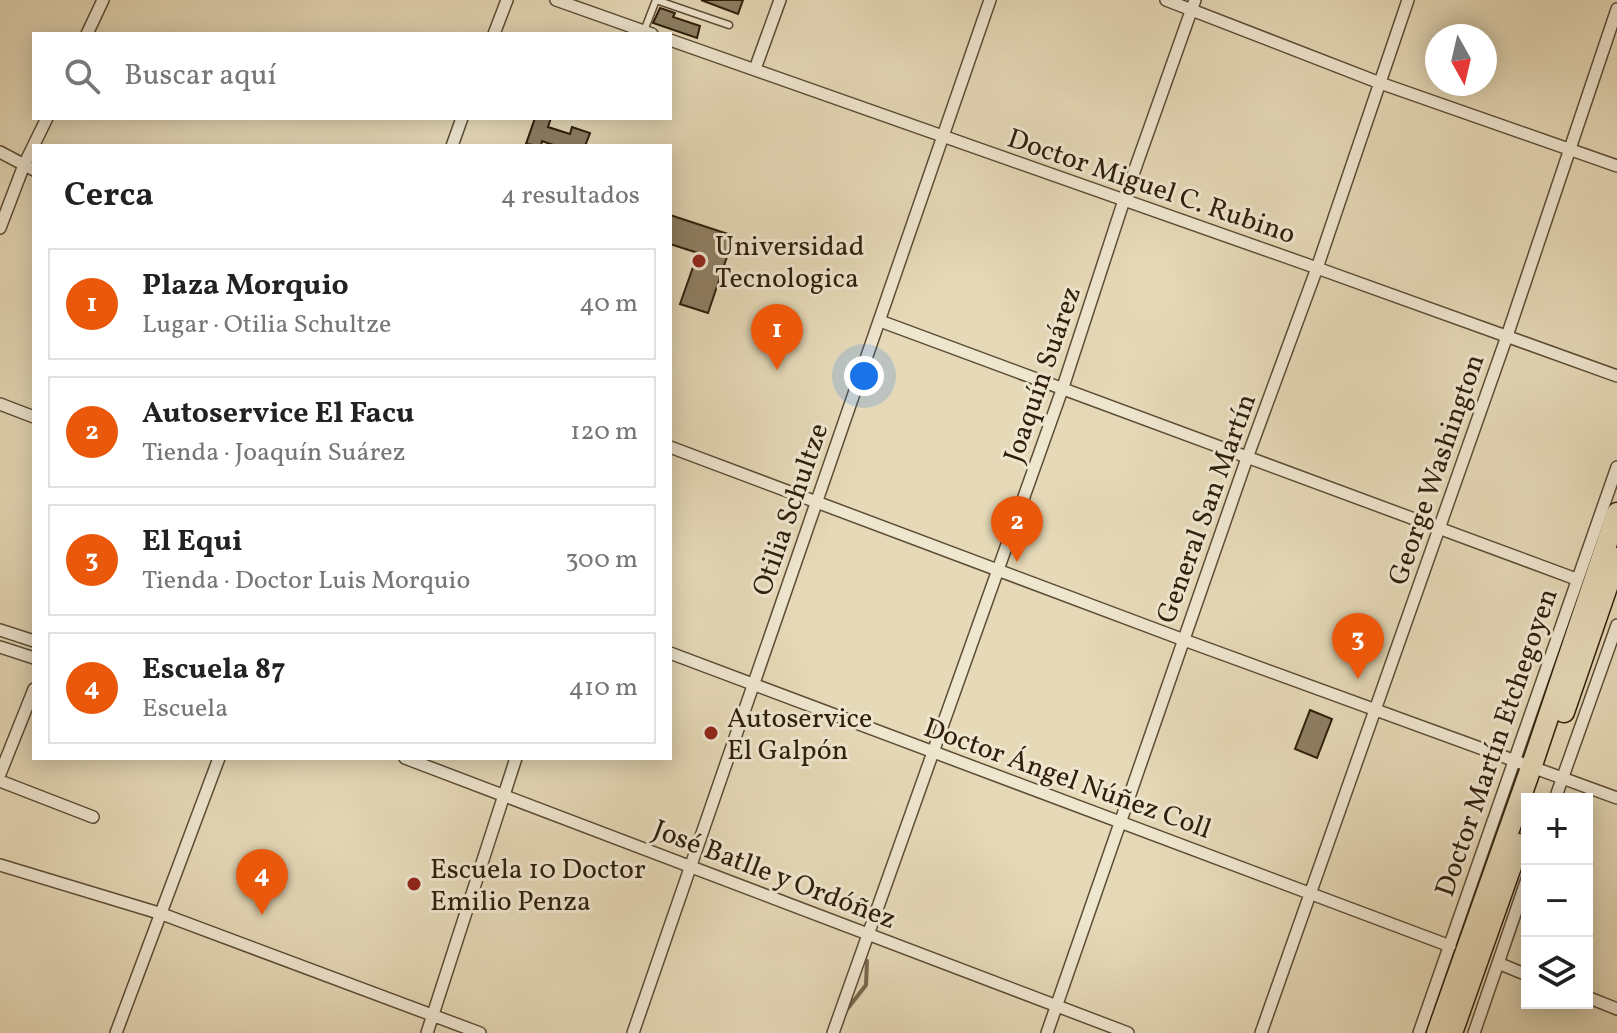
<!DOCTYPE html>
<html lang="es">
<meta charset="utf-8">
<style>
body{margin:0;font-family:Vollkorn,serif;background:#f6f6f6;color:#222}
.controls{position:absolute;right:24px;bottom:24px;display:grid;overflow:hidden;border-radius:0px;box-shadow:0 4px 20px #0003}
.controls button{width:72px;height:72px;display:grid;place-items:center;padding:0;border:0;border-bottom:2px solid #e0e0e0;background:#fff;color:#222;font:40px sans-serif}
.compass{position:absolute;left:1425px;top:24px;width:72px;height:72px;border-radius:50%;background:#fff;box-shadow:0 4px 20px #0003;rotate:172deg}
.you{position:absolute;left:864px;top:376px;width:28px;height:28px;margin:-20px;border:6px solid #fff;border-radius:50%;background:#1a73e8;box-shadow:0 0 0 12px #1a73e833}
.badge{display:grid;place-items:center;width:52px;height:52px;border-radius:50%;background:#ea580c;color:#fff;font-size:26px;font-weight:700}
.pin{position:absolute;translate:-50% -66px;filter:drop-shadow(0 2px 4px #0008)}
.pin::after{content:'';position:absolute;top:42px;width:28px;height:24px;background:inherit;clip-path:polygon(0 0,100% 0,50% 100%)}
.list{margin:0;padding:0;list-style:none}
h2{display:flex;justify-content:space-between;align-items:center;height:104px;margin:0;padding:0 32px;font-size:34px}
h2 small{font-size:26px;font-weight:400;color:#767676}
.list li{display:grid;grid-template-columns:52px 1fr auto;gap:24px;align-items:center;box-sizing:border-box;height:112px;margin:0 16px 16px;padding:0 16px;border:2px solid #e0e0e0;border-radius:0px}
.list b{display:block;font-size:30px;white-space:nowrap}
.list p{margin:0;font-size:26px;white-space:nowrap;color:#767676}
.list em{font-size:26px;font-style:normal;color:#767676}
.icon{flex:none;width:44px;height:44px;fill:none;stroke:currentColor;stroke-width:2;stroke-linecap:round;stroke-linejoin:round}
.map{position:relative;flex:none;width:1617px;height:1033px;overflow:hidden}
.search{position:absolute;background:#fff;box-shadow:0 4px 20px #0003;left:32px;top:32px;width:640px;height:88px;display:flex;align-items:center;gap:20px;box-sizing:border-box;padding:0 28px;border-radius:0px;color:#767676;font-size:30px}
.panel{position:absolute;background:#fff;box-shadow:0 4px 20px #0003;left:32px;top:144px;width:640px;height:616px;border-radius:0px}
.map>svg:first-child{display:block}
.lines{fill:none;stroke-linecap:round;stroke-linejoin:round}
.stream{stroke:#77684e;stroke-width:4}
.building{fill:#8e7f64;stroke:#2e1e0a;stroke-width:2}
.lane-casing{stroke:#5c4d35;stroke-width:9}
.street-casing{stroke:#5c4d35;stroke-width:14}
.highway-casing{stroke:#2e1e0a;stroke-width:23}
.lane{stroke:#efe6d0;stroke-width:6}
.street{stroke:#efe6d0;stroke-width:11}
.highway{stroke:#e6d9b7;stroke-width:20}
.poi-dot{fill:#8f2418;stroke:#efe6d0;stroke-width:3}
.labels{text-anchor:middle;stroke-width:6;stroke-linejoin:round;paint-order:stroke}
.street-label{font-size:28px;fill:#2e1e0a;stroke:#efe6d0}
.poi-label{font-size:28px;fill:#2e1e0a;stroke:#efe6d0;text-anchor:start}
</style>
<div class="map">
<svg width="1617" height="1033" viewBox="0 0 1617 1033">
<rect width="100%" height="100%" fill="#e6d9b7"/>
<filter id="stains"><feTurbulence type="fractalNoise" baseFrequency=".0025" numOctaves="4"/><feColorMatrix values="0 0 0 0 .2 0 0 0 0 .09 0 0 0 0 .02 0 0 0 .5 -.17"/></filter>
<radialGradient id="worn" r=".72"><stop offset=".6" stop-color="#630" stop-opacity="0"/><stop offset="1" stop-color="#630" stop-opacity=".3"/></radialGradient>
<g class="lines">
<path class="stream" d="M 845,1012 L 866,985 L 867,961"/>
</g>
<path class="building" d="M 701,0 L 743,0 L 738,14 Z
M 660,8 L 675,13 L 673,17 L 700,26 L 697,38 L 653,23 Z
M 535,118 L 551,118 L 548,127 L 570,134 L 572,127 L 590,133 L 585,146 L 556,146 L 542,141 L 541,146 L 526,144 Z
M 670,215 L 734,236 L 708,313 L 680,304 L 698,253 L 670,244 Z
M 1310,710 L 1332,719 L 1317,758 L 1295,749 Z"/>
<g class="lines">
<defs>
<path id="lane" d="M 656,0 L 729,25
M 644,31 L 656,0"/>
<path id="street" d="M 556,0 L 652,34
M 1166,0 L 1380,83 L 1617,166
M 87,34 L 103,0
M 494,34 L 507,0
M 670,40 L 1317,268 L 1617,376
M 755,69 L 780,0
M 452,146 L 462,118
M 0,152 L 34,170
M 0,228 L 24,165 L 47,118
M 880,321 L 1576,579
M 0,404 L 34,417
M 670,447 L 1184,640 L 1617,798
M 0,630 L 34,641
M 0,647 L 34,658
M 670,653 L 1450,946
M 405,758 L 1128,1033
M 0,774 L 34,689
M 0,781 L 93,817
M 1555,799 L 1617,625
M 0,865 L 162,914 L 480,1033
M 1498,963 L 1527,975
M 1587,997 L 1617,1009
M 116,1033 L 219,758
M 427,1033 L 516,758
M 633,1033 L 990,0
M 833,1033 L 1062,390 L 1124,200 L 1195,0
M 1047,1033 L 1247,458 L 1317,268 L 1408,0
M 1261,1033 L 1507,336 L 1617,9
M 1419,1033 L 1617,467
M 1474,1033 L 1527,879"/>
<path id="highway" d="M 1564,712 L 1617,558
M 1437,1033 L 1532,765 L 1617,513
M 1452,1033 L 1519,844"/>
</defs>
<use href="#lane" class="lane-casing"/>
<use href="#street" class="street-casing"/>
<use href="#highway" class="highway-casing"/>
<use href="#lane" class="lane"/>
<use href="#street" class="street"/>
<use href="#highway" class="highway"/>
</g>
<g class="poi-dot">
<circle cx="699" cy="261" r="8"/>
<circle cx="711" cy="733" r="8"/>
<circle cx="414" cy="884" r="8"/>
</g>
<g class="labels">
<g class="street-label">
<text transform="translate(1152 185) rotate(19)" y="10">Doctor Miguel C. Rubino</text>
<text transform="translate(1041 374) rotate(-71)" y="10">Joaquín Suárez</text>
<text transform="translate(1435 469) rotate(-71)" y="10">George Washington</text>
<text transform="translate(1205 508) rotate(-70)" y="10">General San Martín</text>
<text transform="translate(789 509) rotate(-71)" y="10">Otilia Schultze</text>
<text transform="translate(1495 742) rotate(-71)" y="10">Doctor Martín Etchegoyen</text>
<text transform="translate(1068 777) rotate(20)" y="10">Doctor Ángel Núñez Coll</text>
<text transform="translate(775 873) rotate(21)" y="10">José Batlle y Ordóñez</text>
</g>
<g class="poi-label">
<text x="715" y="255">Universidad<tspan x="715" dy="32">Tecnologica</tspan></text>
<text x="727" y="727">Autoservice<tspan x="727" dy="32">El Galpón</tspan></text>
<text x="430" y="878">Escuela 10 Doctor<tspan x="430" dy="32">Emilio Penza</tspan></text>
</g>
</g>
<rect width="100%" height="100%" filter="url(#stains)"/>
<rect width="100%" height="100%" fill="url(#worn)"/>
</svg>
<div class="controls">
<button>+</button>
<button>−</button>
<button><svg class="icon" aria-label="layers" viewBox="0 0 24 24"><path d="M12 4l9 5-9 5-9-5zM3 14l9 5 9-5"/></svg></button>
</div>
<svg class="compass" viewBox="-18 -18 36 36"><path d="M0-13l5 13h-10z" fill="#e53935"/><path d="M0 13l5-13h-10z" fill="#767676"/></svg>
<div class="you"></div>
<div class="pin badge" style="left:777px;top:370px">1</div>
<div class="pin badge" style="left:1017px;top:562px">2</div>
<div class="pin badge" style="left:1358px;top:679px">3</div>
<div class="pin badge" style="left:262px;top:915px">4</div>
<div class="search"><svg class="icon" aria-label="search" viewBox="0 0 24 24"><circle cx="10" cy="10" r="6"/><path d="M15 15l6 6"/></svg>Buscar aquí</div>
<section class="panel">
<h2>Cerca<small>4 resultados</small></h2>
<ul class="list">
<li><span class="badge">1</span><div><b>Plaza Morquio</b><p>Lugar · Otilia Schultze</p></div><em>40 m</em></li>
<li><span class="badge">2</span><div><b>Autoservice El Facu</b><p>Tienda · Joaquín Suárez</p></div><em>120 m</em></li>
<li><span class="badge">3</span><div><b>El Equi</b><p>Tienda · Doctor Luis Morquio</p></div><em>300 m</em></li>
<li><span class="badge">4</span><div><b>Escuela 87</b><p>Escuela</p></div><em>410 m</em></li>
</ul>
</section>
</div>
